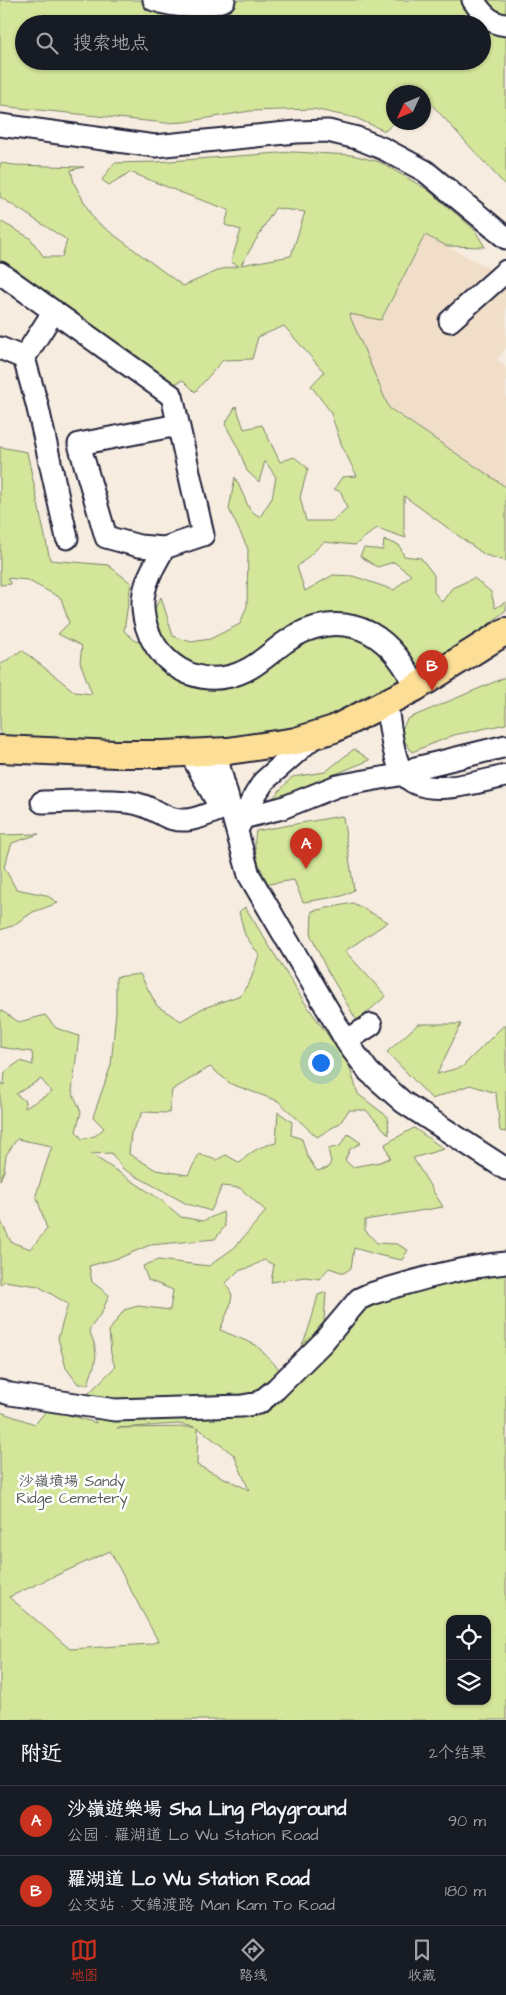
<!DOCTYPE html>
<html lang="zh">
<meta charset="utf-8">
<style>
body{margin:0;font-family:"Architects Daughter","LXGW WenKai TC",sans-serif;background:#20242c;color:#f1f3f6}
.controls{position:absolute;right:15px;bottom:15px;display:grid;overflow:hidden;border-radius:10px;box-shadow:0 1px 4px #0004}
.controls button{width:45px;height:45px;display:grid;place-items:center;padding:0;border:0;border-bottom:1px solid #363941;background:#171b24;color:#f1f3f6;font:25px sans-serif}
.compass{position:absolute;left:386px;top:85px;width:45px;height:45px;border-radius:50%;background:#171b24;box-shadow:0 1px 4px #0004;rotate:226deg}
.you{position:absolute;left:320px;top:1062px;width:18px;height:18px;margin:-12px;border:4px solid #fff;border-radius:50%;background:#1a73e8;box-shadow:0 0 0 8px #1a73e833}
.badge{display:grid;place-items:center;width:32px;height:32px;border-radius:50%;background:#c8321e;color:#fff;font-size:16px;font-weight:700}
.pin{position:absolute;translate:-50% -41px;filter:drop-shadow(0 1px 2px #0008)}
.pin::after{content:'';position:absolute;top:26px;width:18px;height:15px;background:inherit;clip-path:polygon(0 0,100% 0,50% 100%)}
.list{margin:0;padding:0;list-style:none}
h2{display:flex;justify-content:space-between;align-items:center;height:65px;margin:0;padding:0 20px;font-size:21px}
h2 small{font-size:16px;font-weight:400;color:#9ea1a6}
.list li{display:grid;grid-template-columns:32px 1fr auto;gap:15px;align-items:center;box-sizing:border-box;height:70px;padding:0 20px;border-top:1px solid #363941}
.list b{display:block;font-size:19px;white-space:nowrap}
.list p{margin:0;font-size:16px;white-space:nowrap;color:#9ea1a6}
.list em{font-size:16px;font-style:normal;color:#9ea1a6}
.icon{flex:none;width:28px;height:28px;fill:none;stroke:currentColor;stroke-width:2;stroke-linecap:round;stroke-linejoin:round}
.map{position:relative;flex:none;width:506px;height:1720px;overflow:hidden}
.search{position:absolute;background:#171b24;box-shadow:0 1px 4px #0004;left:15px;right:15px;top:15px;height:55px;display:flex;align-items:center;gap:12px;box-sizing:border-box;padding:0 18px;border-radius:28px;color:#9ea1a6;font-size:19px}
.sheet{height:205px;background:#171b24}
nav{display:flex;justify-content:space-around;align-items:center;box-sizing:border-box;height:70px;border-top:1px solid #363941;background:#171b24;font-size:14px;color:#9ea1a6}
nav a{display:grid;justify-items:center;gap:2px}
nav .on{color:#c8321e}
.map>svg:first-child{display:block}
.built{fill:#f0dec8}
.green{fill:#d4e69a;stroke:#7b846a;fill-rule:evenodd}
.lines{fill:none;stroke-linecap:round;stroke-linejoin:round}
.minor-casing{stroke:#22223b;stroke-width:25}
.major-casing{stroke:#22223b;stroke-width:30}
.minor{stroke:#fff;stroke-width:21}
.major{stroke:#fcde96;stroke-width:26}
.labels{text-anchor:middle;stroke-width:5;stroke-linejoin:round;paint-order:stroke}
.park-label{font-size:15px;fill:#575d58;stroke:#fff}
</style>
<div class="map">
<svg width="506" height="1720" viewBox="0 0 506 1720">
<rect width="100%" height="100%" fill="#f6ecdf"/>
<filter id="ink" filterUnits="userSpaceOnUse"><feTurbulence type="fractalNoise" baseFrequency=".02" numOctaves="2"/><feDisplacementMap in="SourceGraphic" scale="10" xChannelSelector="R" yChannelSelector="G"/><feConvolveMatrix kernelMatrix="1 2 1 2 8 2 1 2 1" color-interpolation-filters="sRGB"/></filter>
<g filter="url(#ink)">
<path class="built" d="M 425,235 L 506,277 L 506,348 L 497,359 L 506,368 L 506,487 L 386,405 L 349,314 L 382,320 Z"/>
<path class="green" d="M 0,0 L 139,0 L 202,12 L 235,0 L 506,0 L 506,186 L 424,96 L 424,92 L 394,92 L 394,123 L 385,131 L 356,118 L 313,109 L 250,111 L 185,122 L 166,123 L 0,106 ZM 24,24 L 482,24 L 482,61 L 24,61 Z
M 293,152 L 352,155 L 380,162 L 428,190 L 474,229 L 485,247 L 447,246 L 425,235 L 381,320 L 349,314 L 389,408 L 506,487 L 506,561 L 485,555 L 404,496 L 404,530 L 406,538 L 377,528 L 355,545 L 324,542 L 297,567 L 305,591 L 333,575 L 353,576 L 394,590 L 411,575 L 394,562 L 377,567 L 360,556 L 364,548 L 383,550 L 384,540 L 399,545 L 404,556 L 421,558 L 434,575 L 434,592 L 442,602 L 452,588 L 474,578 L 491,592 L 495,608 L 506,602 L 506,610 L 467,642 L 427,680 L 279,743 L 0,743 L 0,665 L 22,650 L 75,692 L 92,694 L 80,662 L 82,646 L 58,634 L 69,623 L 61,598 L 27,580 L 7,578 L 11,584 L 0,585 L 0,447 L 27,452 L 50,560 L 108,565 L 131,583 L 124,631 L 137,642 L 161,597 L 173,636 L 191,642 L 210,639 L 240,624 L 247,606 L 248,549 L 229,509 L 235,477 L 250,510 L 260,517 L 272,498 L 276,477 L 265,461 L 259,482 L 247,471 L 239,450 L 225,424 L 236,406 L 244,429 L 262,425 L 280,462 L 294,457 L 308,468 L 300,497 L 306,521 L 332,521 L 347,508 L 341,492 L 334,489 L 342,477 L 357,476 L 342,446 L 330,411 L 311,386 L 324,372 L 284,326 L 258,337 L 252,359 L 223,360 L 195,392 L 183,380 L 170,386 L 0,265 L 0,221 L 30,238 L 44,257 L 62,257 L 67,240 L 0,197 L 0,163 L 14,165 L 84,167 L 71,170 L 74,183 L 94,220 L 183,286 L 222,269 L 239,266 L 231,262 L 241,230 L 225,225 L 229,210 L 182,193 L 130,172 L 109,185 L 102,180 L 114,163 L 156,162 ZM 275,208 L 305,212 L 291,256 L 241,265 Z
M 506,677 L 506,724 L 454,735 L 412,752 L 400,734 L 407,719 Z
M 354,749 L 370,760 L 271,800 L 292,777 L 325,772 Z
M 341,816 L 343,817 L 354,890 L 342,896 L 303,902 L 294,880 L 268,884 C 259,866 252,851 256,831 Z
M 39,834 L 12,843 L 4,867 L 16,889 L 46,895 L 58,903 L 33,912 L 12,926 L 0,930 L 0,835 Z
M 353,903 L 388,922 L 345,951 L 386,996 L 357,1021 L 326,968 L 311,936 L 312,911 Z
M 245,907 L 303,1000 L 349,1065 L 358,1094 L 388,1117 L 389,1135 L 366,1110 L 349,1110 L 340,1123 L 317,1137 L 278,1101 L 231,1084 L 210,1067 L 172,1090 L 169,1113 L 143,1112 L 131,1133 L 129,1154 L 156,1170 L 188,1175 L 199,1154 L 216,1160 L 226,1155 L 240,1163 C 251,1151 260,1146 276,1143 L 278,1112 L 292,1122 L 291,1135 L 302,1139 L 307,1156 L 317,1171 L 328,1168 L 331,1162 L 328,1149 L 340,1146 L 348,1134 L 361,1143 L 350,1149 L 345,1160 L 352,1167 L 380,1162 L 390,1158 L 385,1144 L 414,1128 L 444,1149 L 413,1158 L 443,1207 L 365,1220 L 365,1230 L 377,1243 L 397,1244 L 408,1250 L 402,1260 L 382,1256 L 354,1248 L 351,1268 L 344,1273 L 329,1268 L 319,1279 L 305,1277 L 271,1282 L 274,1265 L 264,1260 L 251,1267 L 238,1271 L 226,1283 L 232,1295 L 230,1306 L 220,1330 L 256,1345 L 283,1373 C 305,1348 310,1326 318,1295 L 326,1292 L 324,1321 L 342,1318 L 370,1294 L 506,1263 L 506,1720 L 0,1720 L 0,1412 L 35,1424 L 48,1409 L 96,1423 L 85,1397 L 115,1367 L 111,1354 L 109,1331 L 124,1310 L 138,1306 L 170,1310 L 173,1290 L 148,1280 L 143,1266 L 158,1260 L 209,1266 L 235,1247 L 266,1211 L 240,1188 L 222,1186 L 211,1211 L 187,1204 L 123,1169 L 111,1153 L 91,1154 L 161,1200 L 181,1217 L 203,1221 L 223,1212 L 225,1226 L 215,1239 L 150,1245 L 119,1258 L 89,1266 L 92,1282 L 109,1295 L 102,1312 L 89,1330 C 100,1355 96,1360 88,1384 L 78,1384 L 66,1368 L 58,1338 L 68,1304 L 38,1286 L 4,1281 L 0,1285 L 0,1219 L 11,1242 L 31,1249 L 47,1229 L 36,1195 L 52,1146 L 17,1139 L 6,1155 L 4,1171 L 0,1180 L 0,1082 L 4,1085 L 5,1072 L 20,1061 L 33,1065 L 32,1052 L 0,1047 L 0,1010 L 19,1022 L 45,1015 L 56,1028 L 79,1036 L 72,1091 L 81,1112 L 76,1131 L 82,1139 L 95,1136 L 104,1128 L 93,1117 L 111,1065 L 116,1011 L 116,977 L 140,974 L 157,1006 L 181,1021 L 201,1009 L 241,995 L 251,979 L 259,955 L 245,935 L 239,912 ZM 41,1079 L 52,1092 L 25,1108 L 25,1101 L 16,1094 ZM 178,1424 L 195,1427 L 117,1428 ZM 198,1428 L 234,1455 L 249,1490 L 197,1465 ZM 110,1551 L 158,1641 L 150,1644 L 70,1649 L 9,1597 ZM 450,1619 L 487,1619 L 487,1701 L 450,1701 Z
M 418,1024 L 461,1024 L 437,1074 L 462,1067 L 503,1026 L 506,1026 L 506,1132 L 500,1131 L 496,1093 L 470,1085 L 432,1099 L 387,1052 Z"/>
<g class="lines">
<defs>
<path id="minor" d="M 154,0 C 178,8 200,9 224,0
M 473,0 C 481,12 490,24 506,25
M 0,125 L 155,146 L 296,132 L 328,131 L 357,138 L 384,149 L 425,171 L 506,238
M 0,273 L 172,396 L 203,535 L 164,548 L 139,546 L 106,537 L 79,444 L 178,425
M 450,321 L 506,271
M 0,348 L 24,358 L 37,404 L 67,538
M 24,358 L 54,311
M 164,548 C 155,565 144,581 143,601 C 141,645 180,686 226,677 C 250,673 265,657 284,643 C 309,624 341,618 370,633 C 390,644 407,666 415,688
M 386,702 C 390,722 392,757 403,773 C 423,801 479,781 506,776
M 215,752 L 249,875 L 348,1044 L 369,1072 L 403,1102 L 506,1169
M 190,753 L 221,809
M 42,802 C 70,802 99,799 127,802 C 141,803 151,809 163,815 C 183,826 201,817 221,809
M 242,818 L 282,808 L 337,786 L 404,774 L 416,768 L 506,746
M 239,826 L 255,795 L 264,781 L 315,736
M 346,1041 L 371,1025
M 0,1391 L 10,1394 L 115,1410 L 242,1406 L 259,1403 L 276,1389 L 322,1343 L 359,1299 L 370,1294 C 414,1281 460,1267 506,1263"/>
<path id="major" d="M 0,749 L 116,754 L 163,754 L 228,751 L 296,741 L 334,729 L 415,688 L 506,631"/>
</defs>
<use href="#minor" class="minor-casing"/>
<use href="#major" class="major-casing"/>
<use href="#minor" class="minor"/>
<use href="#major" class="major"/>
</g>
</g>
<g class="labels">
<g class="park-label">
<text x="72" y="1486">沙嶺墳場 Sandy<tspan x="72" dy="17">Ridge Cemetery</tspan></text>
</g>
</g>
</svg>
<div class="controls">
<button><svg class="icon" aria-label="locate" viewBox="0 0 24 24"><circle cx="12" cy="12" r="6"/><path d="M12 2v4M12 18v4M2 12h4M18 12h4"/></svg></button>
<button><svg class="icon" aria-label="layers" viewBox="0 0 24 24"><path d="M12 4l9 5-9 5-9-5zM3 14l9 5 9-5"/></svg></button>
</div>
<svg class="compass" viewBox="-18 -18 36 36"><path d="M0-13l5 13h-10z" fill="#e53935"/><path d="M0 13l5-13h-10z" fill="#9ea1a6"/></svg>
<div class="you"></div>
<div class="pin badge" style="left:306px;top:869px">A</div>
<div class="pin badge" style="left:432px;top:691px">B</div>
<div class="search"><svg class="icon" aria-label="search" viewBox="0 0 24 24"><circle cx="10" cy="10" r="6"/><path d="M15 15l6 6"/></svg>搜索地点</div>
</div>
<section class="sheet">
<h2>附近<small>2个结果</small></h2>
<ul class="list">
<li><span class="badge">A</span><div><b>沙嶺遊樂場 Sha Ling Playground</b><p>公园 · 羅湖道 Lo Wu Station Road</p></div><em>90 m</em></li>
<li><span class="badge">B</span><div><b>羅湖道 Lo Wu Station Road</b><p>公交站 · 文錦渡路 Man Kam To Road</p></div><em>180 m</em></li>
</ul>
</section>
<nav>
<a class="on"><svg class="icon" aria-label="map" viewBox="0 0 24 24"><path d="M3 6l6-2 6 2 6-2v14l-6 2-6-2-6 2zM9 4v14M15 6v14"/></svg>地图</a>
<a><svg class="icon" aria-label="directions" viewBox="0 0 24 24"><path d="M12 3l9 9-9 9-9-9zM9 14v-3h6M13 9l2 2-2 2"/></svg>路线</a>
<a><svg class="icon" aria-label="saved" viewBox="0 0 24 24"><path d="M7 4h10v16l-5-4-5 4z"/></svg>收藏</a>
</nav>
